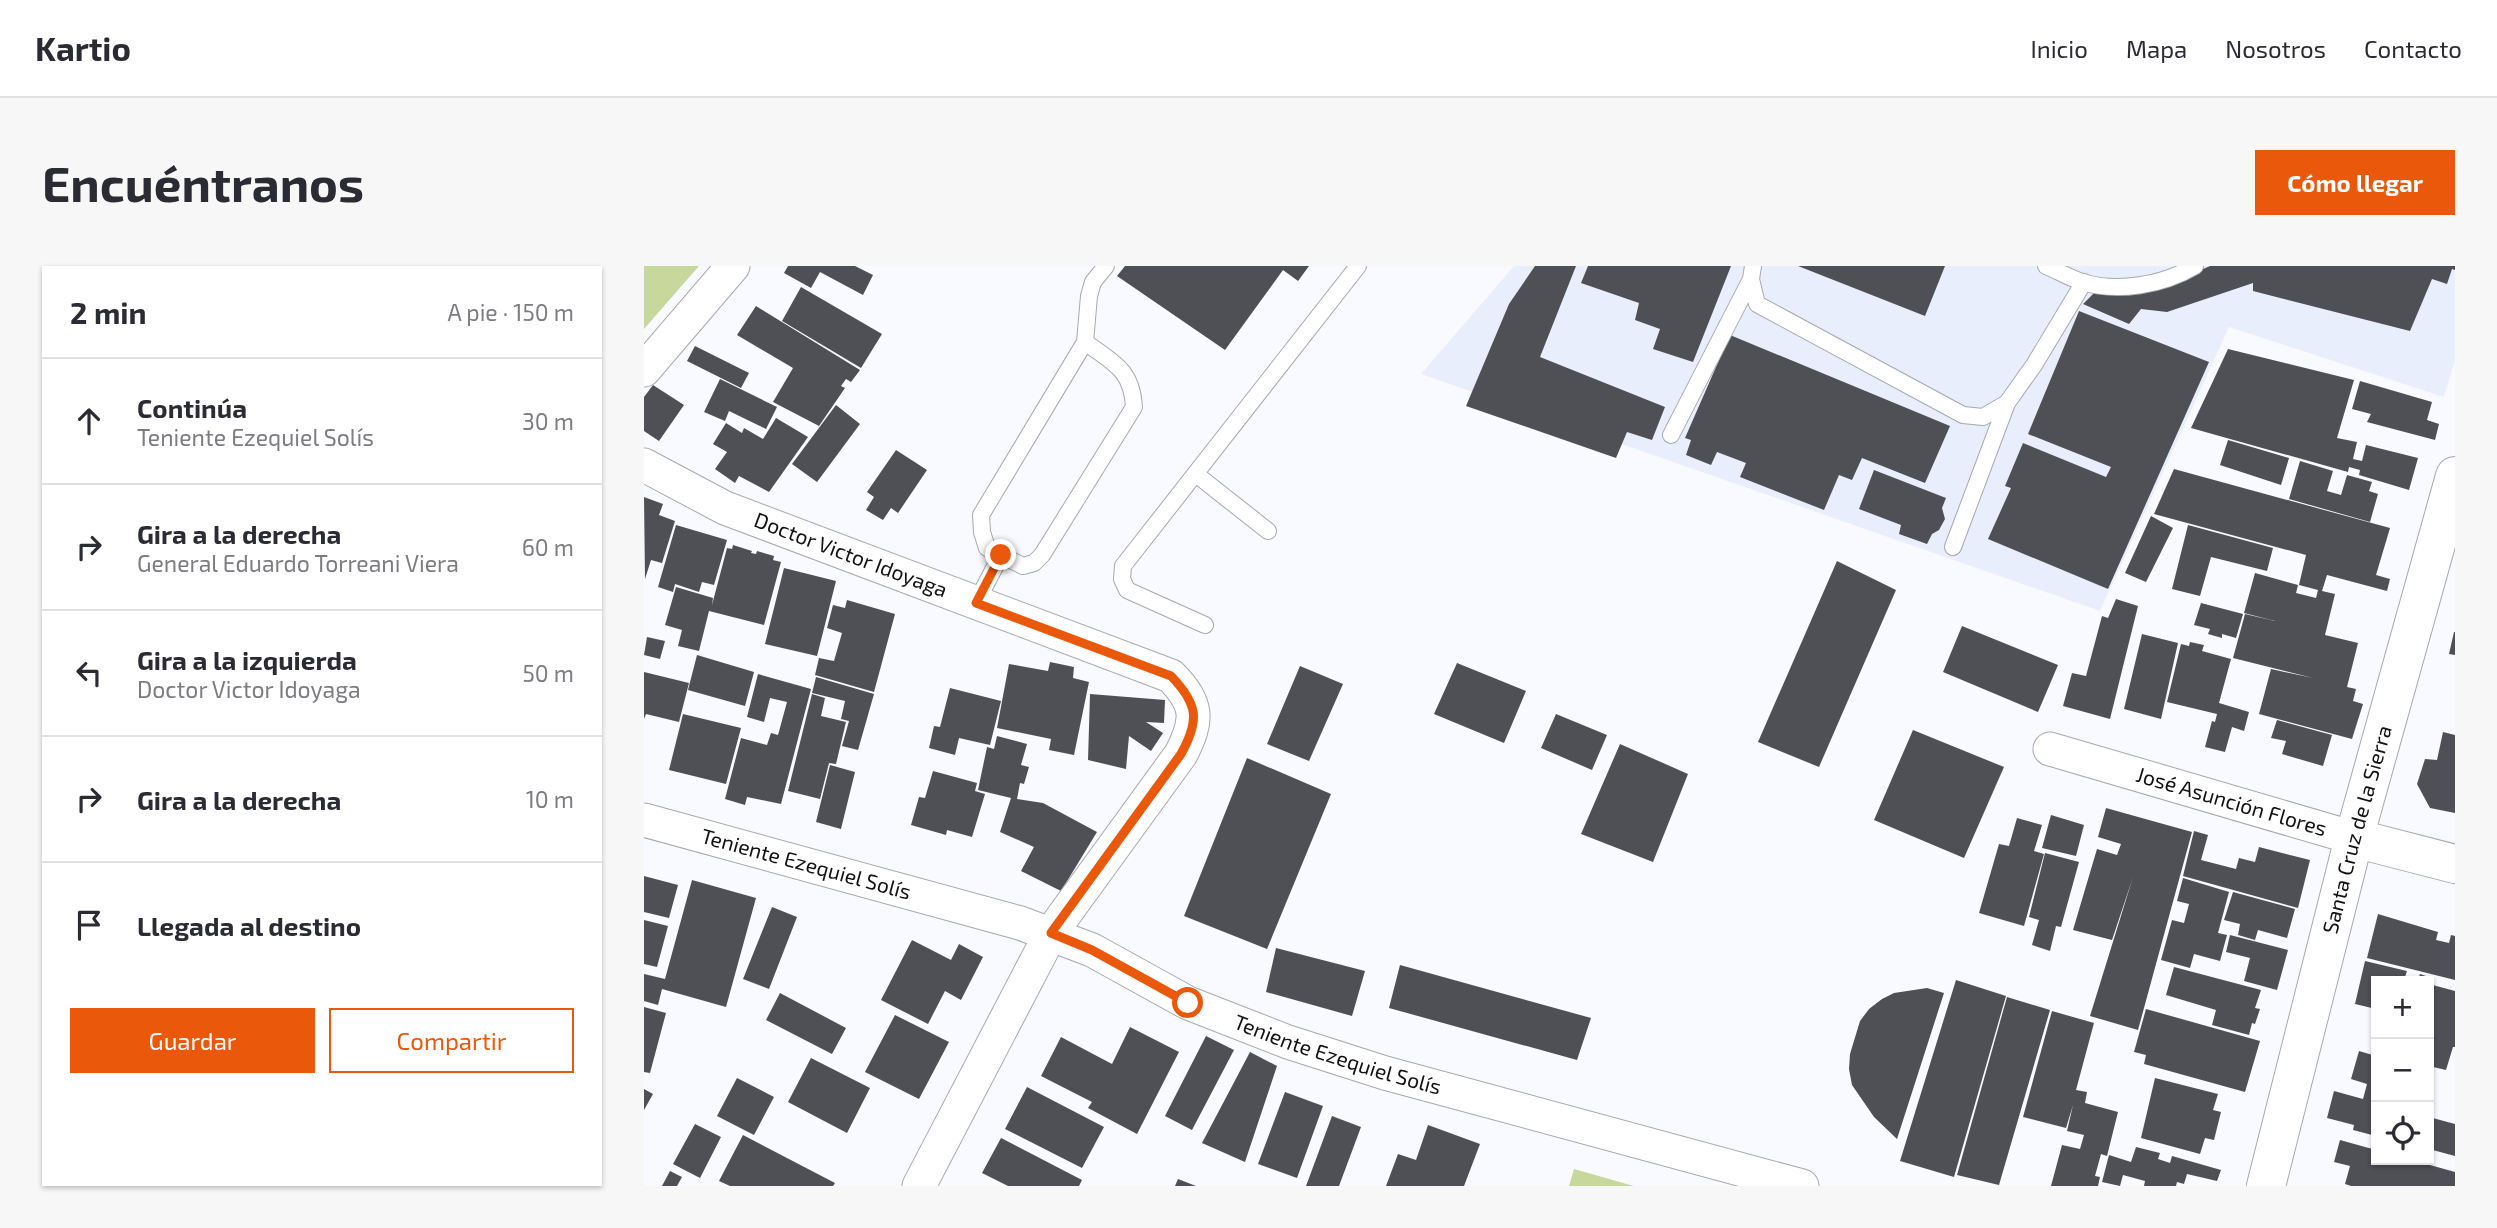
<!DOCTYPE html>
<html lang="es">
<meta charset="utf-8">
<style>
body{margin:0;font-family:"Exo 2",sans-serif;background:#f7f7f7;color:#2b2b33}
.controls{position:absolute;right:21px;bottom:21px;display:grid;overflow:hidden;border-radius:0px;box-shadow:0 2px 5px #0004}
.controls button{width:63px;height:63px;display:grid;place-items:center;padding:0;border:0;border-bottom:2px solid #e1e1e2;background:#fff;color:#2b2b33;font:35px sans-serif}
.stop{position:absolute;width:21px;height:21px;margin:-16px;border:5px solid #ea580c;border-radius:50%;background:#fff}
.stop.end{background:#ea580c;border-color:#fff;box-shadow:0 2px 7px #0008}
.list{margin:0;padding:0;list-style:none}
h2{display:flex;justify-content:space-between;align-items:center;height:91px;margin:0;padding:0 28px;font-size:30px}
h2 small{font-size:23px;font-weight:400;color:#7c7c81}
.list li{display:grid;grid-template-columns:46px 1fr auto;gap:21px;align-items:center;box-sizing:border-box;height:126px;padding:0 28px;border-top:2px solid #e1e1e2}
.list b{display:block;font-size:26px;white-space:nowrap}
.list p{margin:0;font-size:23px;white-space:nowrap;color:#7c7c81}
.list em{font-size:23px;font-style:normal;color:#7c7c81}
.actions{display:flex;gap:14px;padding:21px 28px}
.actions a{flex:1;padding:16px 0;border:2px solid #ea580c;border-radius:0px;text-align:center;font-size:24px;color:#ea580c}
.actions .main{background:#ea580c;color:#fff}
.icon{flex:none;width:38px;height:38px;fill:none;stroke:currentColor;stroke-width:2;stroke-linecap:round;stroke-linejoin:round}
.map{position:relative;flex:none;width:1811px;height:920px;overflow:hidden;border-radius:0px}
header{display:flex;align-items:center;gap:42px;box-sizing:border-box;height:98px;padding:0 35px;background:#fff;border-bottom:2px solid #e1e1e2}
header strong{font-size:33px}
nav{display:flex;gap:38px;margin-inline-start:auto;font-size:24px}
.intro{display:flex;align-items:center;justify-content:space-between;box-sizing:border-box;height:168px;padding:0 42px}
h1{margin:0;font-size:49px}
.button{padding:18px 32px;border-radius:0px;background:#ea580c;color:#fff;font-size:24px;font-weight:700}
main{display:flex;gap:42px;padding:0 42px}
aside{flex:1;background:#fff;border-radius:0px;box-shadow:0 2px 5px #0004}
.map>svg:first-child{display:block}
.built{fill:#e9eefc}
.green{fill:#c8d89d}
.building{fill:#4e5056}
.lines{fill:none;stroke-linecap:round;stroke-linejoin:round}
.lane-casing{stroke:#a5a8ad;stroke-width:18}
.street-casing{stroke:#a5a8ad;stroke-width:35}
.secondary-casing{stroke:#a5a8ad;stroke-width:40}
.lane{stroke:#fff;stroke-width:16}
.street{stroke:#fff;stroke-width:33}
.secondary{stroke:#fff;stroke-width:38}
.route{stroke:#ea580c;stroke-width:9}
.labels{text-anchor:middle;stroke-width:7;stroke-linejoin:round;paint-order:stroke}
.street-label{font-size:21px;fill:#111214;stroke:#f8faff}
</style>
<header>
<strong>Kartio</strong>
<nav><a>Inicio</a><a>Mapa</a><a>Nosotros</a><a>Contacto</a></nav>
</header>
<div class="intro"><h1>Encuéntranos</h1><a class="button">Cómo llegar</a></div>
<main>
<aside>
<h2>2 min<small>A pie · 150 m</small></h2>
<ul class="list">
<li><svg class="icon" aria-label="ahead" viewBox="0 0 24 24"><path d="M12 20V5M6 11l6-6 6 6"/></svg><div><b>Continúa</b><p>Teniente Ezequiel Solís</p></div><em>30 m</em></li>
<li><svg class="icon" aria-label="right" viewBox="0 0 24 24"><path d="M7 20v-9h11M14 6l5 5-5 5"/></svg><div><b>Gira a la derecha</b><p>General Eduardo Torreani Viera</p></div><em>60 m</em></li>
<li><svg class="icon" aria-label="left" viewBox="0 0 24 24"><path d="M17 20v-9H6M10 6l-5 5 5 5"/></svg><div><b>Gira a la izquierda</b><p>Doctor Victor Idoyaga</p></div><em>50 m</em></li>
<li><svg class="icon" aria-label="right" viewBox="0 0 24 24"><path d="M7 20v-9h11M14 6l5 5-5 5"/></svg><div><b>Gira a la derecha</b></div><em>10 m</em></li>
<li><svg class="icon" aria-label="arrive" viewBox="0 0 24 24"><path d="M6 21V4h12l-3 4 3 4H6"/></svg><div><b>Llegada al destino</b></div></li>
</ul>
<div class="actions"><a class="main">Guardar</a><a>Compartir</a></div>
</aside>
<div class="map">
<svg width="1811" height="920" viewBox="0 0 1811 920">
<rect width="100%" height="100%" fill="#f8faff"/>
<path class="built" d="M 870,0 L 1811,0 L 1811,94 L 1800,131 L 1585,61 L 1456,345 L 777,108 Z"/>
<path class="green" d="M 0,0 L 55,0 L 0,63 Z
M 930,903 L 990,920 L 925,920 Z"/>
<path class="building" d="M 144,0 L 211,0 L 229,9 L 219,29 L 176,6 L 167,22 L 140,7 Z
M 481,0 L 665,0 L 654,15 L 639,4 L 581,84 L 473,10 Z
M 891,0 L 932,0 L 896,91 L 1021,141 L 1008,174 L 983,166 L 972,192 L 822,140 L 865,38 Z
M 944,0 L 1087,0 L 1049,96 L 1009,83 L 1016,63 L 991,54 L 995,37 L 937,17 Z
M 1154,0 L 1301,0 L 1281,50 Z
M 1566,0 L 1811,0 L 1811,4 L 1808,3 L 1803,18 L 1788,13 L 1766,65 L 1609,25 L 1609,17 L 1523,46 L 1497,43 L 1485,58 L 1439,38 L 1453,24 L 1528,17 Z
M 157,21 L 238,68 L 217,102 L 138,55 Z
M 112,40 L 216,104 L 207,116 L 202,113 L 197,120 L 201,122 L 175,160 L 129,136 L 149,102 L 93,69 Z
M 1435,45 L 1565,96 L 1464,323 L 1344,273 L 1367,222 L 1361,220 L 1379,177 L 1462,211 L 1467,201 L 1384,168 Z
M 1086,69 L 1306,160 L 1281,217 L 1218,192 L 1208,214 L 1195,209 L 1180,244 L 1096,211 L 1102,197 L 1073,186 L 1067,199 L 1042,189 L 1047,174 L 1041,172 Z
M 51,80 L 105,107 L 97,122 L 43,95 Z
M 1584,83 L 1710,114 L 1693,172 L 1713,176 L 1709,193 L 1718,195 L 1722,179 L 1774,192 L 1765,224 L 1715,209 L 1716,204 L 1705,201 L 1704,206 L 1547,162 Z
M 76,113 L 133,141 L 122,163 L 85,145 L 81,155 L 60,146 Z
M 1716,115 L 1788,136 L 1783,154 L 1795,158 L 1791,174 L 1723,156 L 1727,148 L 1708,143 Z
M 9,119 L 40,139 L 15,175 L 0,165 L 0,131 Z
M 192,139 L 216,158 L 173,216 L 148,198 Z
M 132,152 L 164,171 L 125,226 L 95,210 L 91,217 L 71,203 L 83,186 L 69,178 L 82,157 L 98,167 L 100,162 L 119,173 Z
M 1584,174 L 1645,192 L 1637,219 L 1576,199 Z
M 252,184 L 283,204 L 254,247 L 247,242 L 239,254 L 222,244 L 230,231 L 223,226 Z
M 1656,195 L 1689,205 L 1683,225 L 1697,229 L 1703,209 L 1728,216 L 1725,225 L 1734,228 L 1726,256 L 1645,233 Z
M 1530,203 L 1746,262 L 1732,309 L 1746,313 L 1743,325 L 1683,309 L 1678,325 L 1691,328 L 1681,369 L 1714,377 L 1703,421 L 1712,423 L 1709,435 L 1719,438 L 1708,473 L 1615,448 L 1627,403 L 1669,412 L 1589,392 L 1601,348 L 1631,355 L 1600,347 L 1611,307 L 1654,319 L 1652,327 L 1672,332 L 1674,324 L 1655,319 L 1662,289 L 1510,248 Z
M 1230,204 L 1302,232 L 1298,242 L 1301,253 L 1295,264 L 1288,268 L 1283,278 L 1255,268 L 1257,259 L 1215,243 Z
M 0,231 L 19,238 L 15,249 L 31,255 L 18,297 L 7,294 L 1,313 Z
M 1507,250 L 1529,262 L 1502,316 L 1481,307 Z
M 32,259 L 83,274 L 70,319 L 58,316 L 55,326 L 31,318 L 29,326 L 14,321 Z
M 1544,259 L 1629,282 L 1623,305 L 1567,291 L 1556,330 L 1528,323 Z
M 89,279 L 108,285 L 107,287 L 112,288 L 113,285 L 130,290 L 129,294 L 137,296 L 120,359 L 65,345 L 55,385 L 34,380 L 38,364 L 21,359 L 32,321 L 69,332 L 68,339 L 83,282 L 88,283 Z
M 1193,295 L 1252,324 L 1175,501 L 1114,476 Z
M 140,302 L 192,315 L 173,390 L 121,378 Z
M 1472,333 L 1494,340 L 1466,453 L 1419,440 L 1428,407 L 1442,410 L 1458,350 L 1464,352 Z
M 203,334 L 251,348 L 230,426 L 171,409 L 175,392 L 190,395 L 198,367 L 183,362 L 189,339 L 201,342 Z
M 1557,337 L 1599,348 L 1592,372 L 1578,368 L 1578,372 L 1564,368 L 1566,363 L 1550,359 Z
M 1318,360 L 1414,399 L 1394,446 L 1299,406 Z
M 1810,366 L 1811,366 L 1811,389 L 1805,388 Z
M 1498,368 L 1534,377 L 1517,453 L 1480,443 Z
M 3,371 L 21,375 L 16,393 L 0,389 Z
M 1546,376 L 1560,379 L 1558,385 L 1587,393 L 1575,437 L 1605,446 L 1600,465 L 1588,461 L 1581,486 L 1561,481 L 1568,455 L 1571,456 L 1573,448 L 1523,436 L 1537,378 L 1545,380 Z
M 53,389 L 110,406 L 101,440 L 44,424 Z
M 406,396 L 430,401 L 429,412 L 445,416 L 430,489 L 405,484 L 407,473 L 353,462 L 365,398 L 404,405 Z
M 813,397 L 882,425 L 860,477 L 790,448 Z
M 656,400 L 699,418 L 665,495 L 623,478 Z
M 0,406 L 45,417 L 35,456 L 2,448 L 0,453 Z
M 114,408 L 167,423 L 137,538 L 103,531 L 101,539 L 81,533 L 97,472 L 123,479 L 127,467 L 134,469 L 143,436 L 126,432 L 120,456 L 103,451 Z
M 172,411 L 230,428 L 214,484 L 198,480 L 205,455 L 197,453 L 201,435 L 168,427 Z
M 306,422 L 357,435 L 346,479 L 315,472 L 311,489 L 285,482 L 290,460 L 296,461 Z
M 168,428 L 181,432 L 177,450 L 202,456 L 192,498 L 185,497 L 176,533 L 144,525 Z
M 446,428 L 521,434 L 520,457 L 502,456 L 519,467 L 507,485 L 485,470 L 482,503 L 444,494 Z
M 39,448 L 97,462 L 82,518 L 25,504 Z
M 912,448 L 963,469 L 948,504 L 897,482 Z
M 1633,454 L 1688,469 L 1679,500 L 1638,488 L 1642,475 L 1627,472 Z
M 1269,464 L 1360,501 L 1320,592 L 1230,554 Z
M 1799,466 L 1811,469 L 1811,547 L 1786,542 L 1773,518 L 1781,493 L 1793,494 Z
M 353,470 L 383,478 L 377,499 L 385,501 L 380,518 L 376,517 L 373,533 L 399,537 L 453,566 L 417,625 L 377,605 L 390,581 L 356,566 L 367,532 L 334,524 L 343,481 L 350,483 Z
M 976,478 L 1044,508 L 1009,596 L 937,568 Z
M 603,492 L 687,528 L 623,683 L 540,650 Z
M 186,499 L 211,506 L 197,563 L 172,556 Z
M 289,505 L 333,517 L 331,525 L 341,528 L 328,571 L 303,564 L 302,569 L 267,559 L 275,531 L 281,532 Z
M 1462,542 L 1548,566 L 1494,764 L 1446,750 L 1489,611 L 1468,674 L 1429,664 L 1453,583 L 1473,589 L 1477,578 L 1454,571 Z
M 1407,549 L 1440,559 L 1432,590 L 1398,582 Z
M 1373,552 L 1398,559 L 1390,585 L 1400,588 L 1380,660 L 1335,647 L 1355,578 L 1365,580 Z
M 1550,565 L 1564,569 L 1557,594 L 1592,603 L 1595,592 L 1611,596 L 1615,581 L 1666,594 L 1654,642 L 1539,610 Z
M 1401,587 L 1435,596 L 1417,661 L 1412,660 L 1406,685 L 1388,679 L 1395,654 L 1385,651 Z
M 0,610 L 34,619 L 25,652 L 0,646 Z
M 1539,612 L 1585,626 L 1574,667 L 1583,669 L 1576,695 L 1550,688 L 1546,702 L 1517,694 L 1528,654 L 1540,657 L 1545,638 L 1533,635 Z
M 48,614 L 112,632 L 82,741 L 18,723 L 14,739 L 0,735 L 0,708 L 21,713 Z
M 1589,626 L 1651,643 L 1643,672 L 1614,664 L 1611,674 L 1594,669 L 1596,658 L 1580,654 Z
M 128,641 L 153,651 L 125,723 L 99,713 Z
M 1734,648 L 1794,666 L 1792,674 L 1805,677 L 1807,669 L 1811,670 L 1811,714 L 1723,692 Z
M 0,654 L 24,660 L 13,701 L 0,698 Z
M 1586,669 L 1644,684 L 1633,724 L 1600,715 L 1606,692 L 1582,686 Z
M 268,674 L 307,694 L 315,678 L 339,691 L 317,734 L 301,725 L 284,758 L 237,734 Z
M 632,682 L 721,705 L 708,750 L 622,726 Z
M 1721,695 L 1763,705 L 1761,711 L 1774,714 L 1776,708 L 1785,711 L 1784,715 L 1732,715 L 1732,743 L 1711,738 Z
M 756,699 L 947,752 L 933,794 L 745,742 Z
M 1530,701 L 1617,724 L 1611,742 L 1616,743 L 1611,758 L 1608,757 L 1605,769 L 1568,759 L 1572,744 L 1522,729 Z
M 1312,714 L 1362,730 L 1310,911 L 1256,895 Z
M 1785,718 L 1811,725 L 1811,781 L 1809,781 L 1802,804 L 1785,800 Z
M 1283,722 L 1300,727 L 1253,873 L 1230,851 L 1208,819 L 1205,803 L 1206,788 L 1216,755 L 1225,743 L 1238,733 L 1250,727 Z
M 136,727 L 202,762 L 188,788 L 122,754 Z
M 1363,731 L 1406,744 L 1355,919 L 1313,909 Z
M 0,741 L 22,747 L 6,807 L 0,806 Z
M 1502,743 L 1616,775 L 1601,826 L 1500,798 L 1502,789 L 1490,786 Z
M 1408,745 L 1450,757 L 1432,824 L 1443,826 L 1441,837 L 1474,846 L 1463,890 L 1457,888 L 1451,910 L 1456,911 L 1454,920 L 1407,920 L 1418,879 L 1436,883 L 1440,869 L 1423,865 L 1429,839 L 1422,862 L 1379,851 Z
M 251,749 L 305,776 L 275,833 L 221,806 Z
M 486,761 L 535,786 L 493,868 L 444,842 L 448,836 L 397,810 L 417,771 L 468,798 Z
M 562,770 L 590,784 L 548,864 L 521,850 Z
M 1715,785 L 1732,790 L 1732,870 L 1709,864 L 1710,859 L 1683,852 L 1690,825 L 1719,833 L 1723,818 L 1707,813 Z
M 606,786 L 633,800 L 601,896 L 558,877 Z
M 167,792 L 226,822 L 203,867 L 144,836 Z
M 93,812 L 130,831 L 110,869 L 73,850 Z
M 1511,812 L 1574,828 L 1569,844 L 1577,846 L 1570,874 L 1561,872 L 1556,888 L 1497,872 Z
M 383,821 L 460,861 L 438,902 L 361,863 Z
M 0,823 L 9,828 L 0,844 Z
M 641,826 L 679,840 L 653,912 L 614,898 Z
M 688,850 L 717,861 L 695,920 L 662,920 Z
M 1785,851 L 1811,858 L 1811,890 L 1785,883 Z
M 51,858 L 77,871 L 56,912 L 29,898 Z
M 784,859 L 836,878 L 820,920 L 742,920 L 754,888 L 772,894 Z
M 99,869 L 191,917 L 189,920 L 86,920 L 75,915 Z
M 357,872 L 438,914 L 435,920 L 364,920 L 338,907 Z
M 1696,874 L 1732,884 L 1732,894 L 1768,894 L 1811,906 L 1811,920 L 1707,920 L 1701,918 L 1706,900 L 1690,896 Z
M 1492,881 L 1516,887 L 1514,893 L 1526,897 L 1528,890 L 1577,904 L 1573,915 L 1543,908 L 1540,918 L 1533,916 L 1532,920 L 1500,920 L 1501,915 L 1479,909 L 1476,920 L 1458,916 L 1465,889 L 1487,896 Z
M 26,905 L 38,911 L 33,920 L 18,920 Z
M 534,913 L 552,920 L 531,920 Z"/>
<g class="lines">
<defs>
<path id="lane" d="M 1109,0 L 1107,13 L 1113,38 L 1319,149 L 1339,151 L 1363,137 L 1390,99 L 1440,16
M 1402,0 C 1414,5 1426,12 1438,16 C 1474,27 1519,19 1551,0
M 441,76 C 469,97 488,103 490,141 L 398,289 L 390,297 L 379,300 L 343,282 L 338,266 L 337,249 L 441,76 L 445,30 L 449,16 L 462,0
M 1027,169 L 1107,13
M 553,209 L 624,265
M 1309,281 L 1363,137
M 332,337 L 357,289
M 561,359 L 483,324 L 478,313 L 479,300 L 714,0"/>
<g id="street">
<path d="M 0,104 L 89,0"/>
<path id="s1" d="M 0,199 L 81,242 L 527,410 C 554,438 555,453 537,488 L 407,667 L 275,920"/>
<path id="s2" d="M 1406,483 L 1710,572"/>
<path id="s3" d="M 0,554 L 376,657 L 448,684 L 544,737 L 644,776 L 741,807 L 1158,920"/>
</g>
<g id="secondary">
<path d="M 1710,572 L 1811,598"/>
<path id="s4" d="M 1622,920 L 1710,572 L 1811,210"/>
</g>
</defs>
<use href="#lane" class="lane-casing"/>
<use href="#street" class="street-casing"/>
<use href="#secondary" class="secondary-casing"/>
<use href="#lane" class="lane"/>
<use href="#street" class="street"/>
<use href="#secondary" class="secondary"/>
</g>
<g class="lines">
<path class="route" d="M 357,289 L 332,337 L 527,410 C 554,438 556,454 537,488 L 407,667 L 448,684 L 544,737"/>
</g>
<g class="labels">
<g class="street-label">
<text dy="7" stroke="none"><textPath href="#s1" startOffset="226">Doctor Victor Idoyaga</textPath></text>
<text dy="7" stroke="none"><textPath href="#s2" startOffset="189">José Asunción Flores</textPath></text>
<text dy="7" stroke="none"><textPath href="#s4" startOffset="368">Santa Cruz de la Sierra</textPath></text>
<text dy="7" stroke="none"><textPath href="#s3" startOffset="168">Teniente Ezequiel Solís</textPath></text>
<text dy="7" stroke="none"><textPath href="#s3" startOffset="735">Teniente Ezequiel Solís</textPath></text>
</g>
</g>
</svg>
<div class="controls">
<button>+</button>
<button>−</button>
<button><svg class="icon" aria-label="locate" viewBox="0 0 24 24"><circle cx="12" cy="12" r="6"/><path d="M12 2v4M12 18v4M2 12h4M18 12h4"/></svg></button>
</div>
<div class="stop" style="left:544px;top:737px"></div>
<div class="stop end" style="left:357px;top:289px"></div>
</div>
</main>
